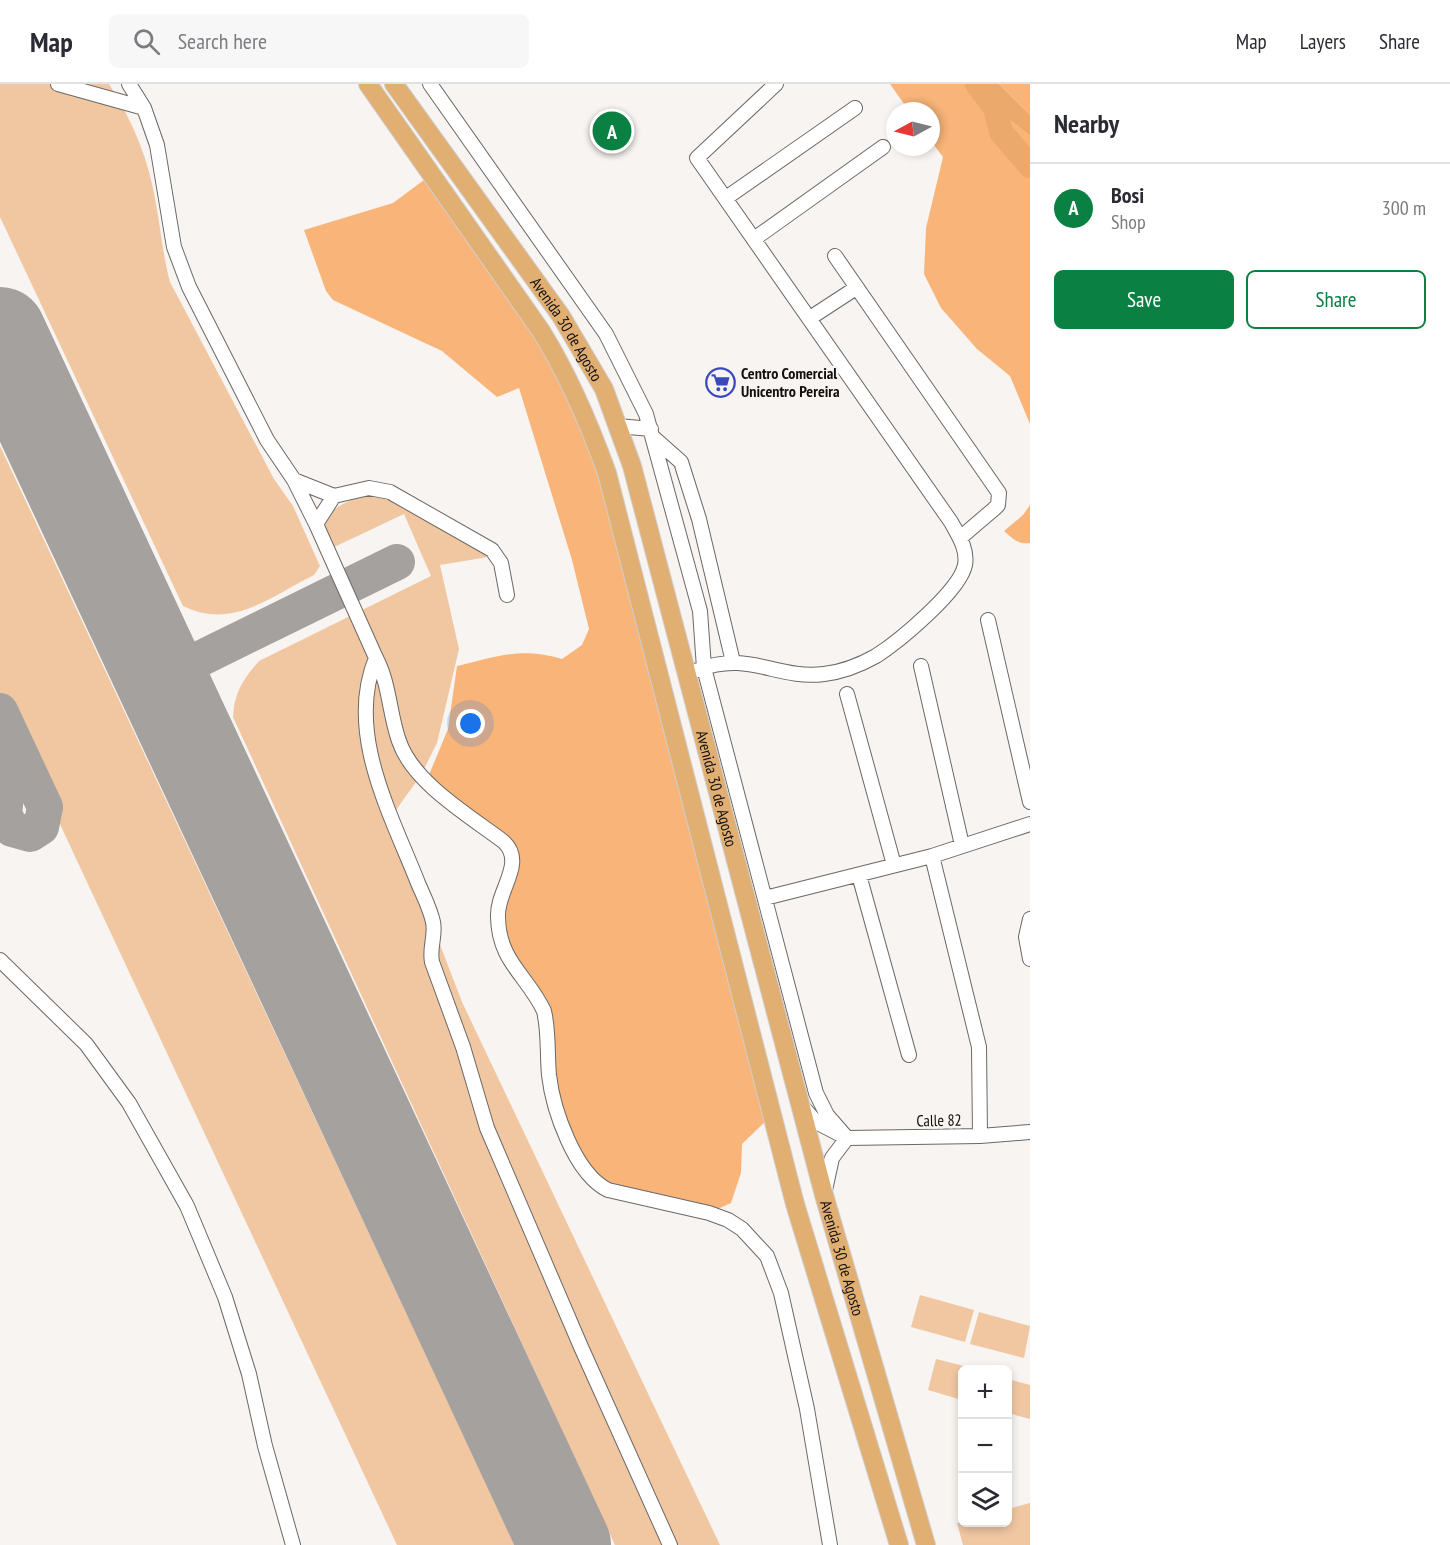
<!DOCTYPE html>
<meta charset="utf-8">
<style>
body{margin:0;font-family:"PT Sans Narrow",sans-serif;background:#f7f7f7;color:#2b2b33}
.controls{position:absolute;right:18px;bottom:18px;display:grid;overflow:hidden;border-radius:9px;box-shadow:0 3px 9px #0003}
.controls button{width:54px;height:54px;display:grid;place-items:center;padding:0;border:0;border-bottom:2px solid #e1e1e2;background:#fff;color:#2b2b33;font:30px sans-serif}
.compass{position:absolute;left:886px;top:18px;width:54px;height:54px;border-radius:50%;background:#fff;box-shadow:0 3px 9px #0003;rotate:263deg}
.you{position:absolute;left:471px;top:640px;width:21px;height:21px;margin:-15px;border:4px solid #fff;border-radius:50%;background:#1a73e8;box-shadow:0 0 0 9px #1a73e833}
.badge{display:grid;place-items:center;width:39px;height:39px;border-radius:50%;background:#0b8043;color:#fff;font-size:20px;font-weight:700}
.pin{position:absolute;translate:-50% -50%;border:3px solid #fff;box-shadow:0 2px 6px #0006}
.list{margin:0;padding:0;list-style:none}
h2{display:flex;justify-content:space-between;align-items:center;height:78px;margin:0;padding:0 24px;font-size:26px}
h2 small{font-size:20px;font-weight:400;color:#7c7c81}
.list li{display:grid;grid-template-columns:39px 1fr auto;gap:18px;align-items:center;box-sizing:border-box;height:90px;padding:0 24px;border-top:2px solid #e1e1e2}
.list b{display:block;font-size:22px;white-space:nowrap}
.list p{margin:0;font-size:20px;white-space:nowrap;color:#7c7c81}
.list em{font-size:20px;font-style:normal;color:#7c7c81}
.actions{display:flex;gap:12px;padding:18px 24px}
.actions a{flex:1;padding:14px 0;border:2px solid #0b8043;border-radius:9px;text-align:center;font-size:21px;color:#0b8043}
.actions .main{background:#0b8043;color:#fff}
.icon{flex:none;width:33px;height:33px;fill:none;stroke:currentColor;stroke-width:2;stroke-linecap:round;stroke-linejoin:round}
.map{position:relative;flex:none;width:1030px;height:1461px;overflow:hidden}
header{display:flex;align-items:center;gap:36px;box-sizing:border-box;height:84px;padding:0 30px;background:#fff;border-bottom:2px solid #e1e1e2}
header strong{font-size:28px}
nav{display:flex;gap:33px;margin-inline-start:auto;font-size:21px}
.search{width:420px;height:54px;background:#f7f7f7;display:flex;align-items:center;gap:15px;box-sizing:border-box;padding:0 21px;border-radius:9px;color:#7c7c81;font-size:22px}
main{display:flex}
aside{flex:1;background:#fff}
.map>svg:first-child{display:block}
.green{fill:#f1c7a2}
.forest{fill:#f9b579}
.water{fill:#eba96c}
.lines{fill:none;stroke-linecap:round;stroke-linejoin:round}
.river{stroke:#eba96c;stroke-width:24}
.taxiway{stroke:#a4a19f;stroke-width:36}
.runway{stroke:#a4a19f;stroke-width:92}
.minor-casing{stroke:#6b6865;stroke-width:16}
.major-casing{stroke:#cfcfcf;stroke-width:20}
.minor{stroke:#fff;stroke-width:14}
.major{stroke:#e2af73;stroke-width:18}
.labels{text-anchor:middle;stroke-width:5;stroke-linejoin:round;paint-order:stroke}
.street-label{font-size:16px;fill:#11100f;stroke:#f7f4f1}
.poi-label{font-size:16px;font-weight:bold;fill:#11100f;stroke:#f7f4f1;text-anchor:start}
</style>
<header>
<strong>Map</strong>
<div class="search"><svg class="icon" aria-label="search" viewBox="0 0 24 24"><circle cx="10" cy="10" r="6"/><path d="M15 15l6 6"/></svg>Search here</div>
<nav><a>Map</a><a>Layers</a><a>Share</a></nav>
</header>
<main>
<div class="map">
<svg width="1030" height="1461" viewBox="0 0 1030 1461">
<rect width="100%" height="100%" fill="#f7f4f1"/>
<path class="green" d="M 0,0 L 109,0 C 133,37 149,76 156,120 C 161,147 163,172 170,198 L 274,395 L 293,422 L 320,482 L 314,491 C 270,513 232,546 183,522 L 0,133 Z
M 0,362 L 515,1461 L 397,1461 L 0,612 Z
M 368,412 C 407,414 454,453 488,473 L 440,481 L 459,565 L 437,659 L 421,691 L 386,740 L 439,858 L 462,918 L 720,1461 L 615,1461 L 233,633 C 234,609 243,595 259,577 L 431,492 L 404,430 L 330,465 C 328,459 325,452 325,446 C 323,425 352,414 368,412 Z
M 920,1211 L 974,1226 L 965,1258 L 911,1243 Z
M 979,1228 L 1030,1242 L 1024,1274 L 970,1260 Z
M 936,1275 L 976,1285 L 962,1286 L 962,1316 L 928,1306 Z
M 1008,1295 L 1030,1301 L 1030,1335 L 1008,1329 Z
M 1030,1419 L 1030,1461 L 963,1461 L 957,1439 L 1008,1438 L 1008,1425 Z"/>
<path class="forest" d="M 890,0 L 977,0 L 995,24 L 1030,52 L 1030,340 L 1010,292 L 977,265 L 941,224 L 924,190 L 926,144 L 943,73 L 931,57 L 931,27 L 909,27 Z
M 999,0 L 1030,0 L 1030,31 Z
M 432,90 L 577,314 L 773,1030 L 742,1060 L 741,1089 L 731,1119 L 709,1129 L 597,1100 L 558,1030 L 547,940 L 498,843 L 512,770 L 426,698 L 448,645 L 457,582 C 497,572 521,563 562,575 L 582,561 L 589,545 L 572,476 L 519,304 L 497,313 L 442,267 L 333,216 L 326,207 L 304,146 L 393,119 Z
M 1030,421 L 1030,459 C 1018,461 1012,454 1004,447 L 1023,431 Z"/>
<path class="water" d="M 977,0 L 999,0 L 1030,31 L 1030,52 L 995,24 Z"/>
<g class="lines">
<path class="river" d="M 977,0 L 995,24 L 1001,48 L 1030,82"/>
<path class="taxiway" d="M 161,594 L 397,478
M 0,627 L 45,723 L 41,743 L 30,750 L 12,745 L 4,731 L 12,653"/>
<path class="runway" d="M 0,249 L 565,1461"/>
<defs>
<path id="minor" d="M 58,0 L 144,24
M 129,0 L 144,24 L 157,61 L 174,163 L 189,203 L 267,356 L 294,396 L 334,412
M 430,0 L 606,250 L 646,330 L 700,527 L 704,584 L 816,1009 L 827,1031 L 847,1054
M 726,114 L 855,24
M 754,155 L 883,63
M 835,172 L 999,409 L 998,421 L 994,425 L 960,454
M 810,234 L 856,204
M 618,342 L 651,345
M 654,354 L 681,378 L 699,435 L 733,578
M 294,396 L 316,440 L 376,574 C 345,648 391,730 418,799 C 423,811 430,824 433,838 C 436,851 429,864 432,878 L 463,963 L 487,1044 L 581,1263 L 670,1461
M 316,440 L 334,412 L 369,404 L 390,408 L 492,466 L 501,479 L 507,511
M 988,536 L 1030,718
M 376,574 C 390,601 389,629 399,657 C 413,699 470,732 504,758 C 526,779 497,806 498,832 C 498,877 527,891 544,927 C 549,948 547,969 549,991 C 553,1026 575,1090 608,1106 L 709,1129 L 728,1136 L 742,1145 L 767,1172 L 781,1209 L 807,1325 L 830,1461
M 921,582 L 962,761
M 698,586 C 749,566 777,596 824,590 C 842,588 860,581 876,572 C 898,558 960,507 965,481 C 968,465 958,451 951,438 L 697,74 L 776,0
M 847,610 L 894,781
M 932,772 L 979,963 L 980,1052
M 859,791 L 909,971
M 765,814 L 932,772 L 1030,740
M 1030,835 L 1026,853 L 1030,875
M 0,876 L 86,960 L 129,1019 L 187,1122 L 225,1213 L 249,1290 L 265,1362 L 293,1461
M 801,1021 L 816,1038 L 847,1054 L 980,1052 L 1030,1048
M 825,1106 L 832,1074 L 847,1054"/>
<g id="major">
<path d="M 368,0 L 541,247 C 569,292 589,339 607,389 L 795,1120 L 899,1461"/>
<path id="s1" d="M 394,0 L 561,232 L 604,305 L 632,382 L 824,1111 L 926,1461"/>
</g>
</defs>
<use href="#minor" class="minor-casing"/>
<use href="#major" class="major-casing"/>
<use href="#minor" class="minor"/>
<use href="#major" class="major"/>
</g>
<defs>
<symbol id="supermarket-ring" viewBox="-11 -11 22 22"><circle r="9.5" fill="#f7f4f1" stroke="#3c49bd" stroke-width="1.5"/><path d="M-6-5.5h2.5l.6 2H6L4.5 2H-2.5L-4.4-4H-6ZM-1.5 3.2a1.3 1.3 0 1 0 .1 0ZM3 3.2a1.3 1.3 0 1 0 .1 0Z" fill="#3c49bd"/></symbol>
</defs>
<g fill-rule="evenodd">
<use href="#supermarket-ring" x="704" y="282" width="33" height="33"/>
</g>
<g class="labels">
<g class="street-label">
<text dy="6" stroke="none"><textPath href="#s1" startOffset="300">Avenida 30 de Agosto</textPath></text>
<text dy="6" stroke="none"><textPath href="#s1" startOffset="786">Avenida 30 de Agosto</textPath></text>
<text transform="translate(939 1036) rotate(-1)" y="6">Calle 82</text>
<text dy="6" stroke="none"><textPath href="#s1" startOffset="1272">Avenida 30 de Agosto</textPath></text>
</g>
<g class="poi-label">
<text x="741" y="295">Centro Comercial<tspan x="741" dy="18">Unicentro Pereira</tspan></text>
</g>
</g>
</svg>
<div class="controls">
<button>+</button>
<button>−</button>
<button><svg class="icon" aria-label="layers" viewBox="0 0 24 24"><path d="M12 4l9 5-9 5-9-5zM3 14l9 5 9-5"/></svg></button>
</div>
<svg class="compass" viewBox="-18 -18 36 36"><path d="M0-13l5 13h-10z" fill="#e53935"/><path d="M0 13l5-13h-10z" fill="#7c7c81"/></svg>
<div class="you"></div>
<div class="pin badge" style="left:612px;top:47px">A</div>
</div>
<aside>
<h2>Nearby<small></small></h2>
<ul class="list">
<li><span class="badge">A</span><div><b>Bosi</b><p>Shop</p></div><em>300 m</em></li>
</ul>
<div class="actions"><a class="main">Save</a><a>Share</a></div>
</aside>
</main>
